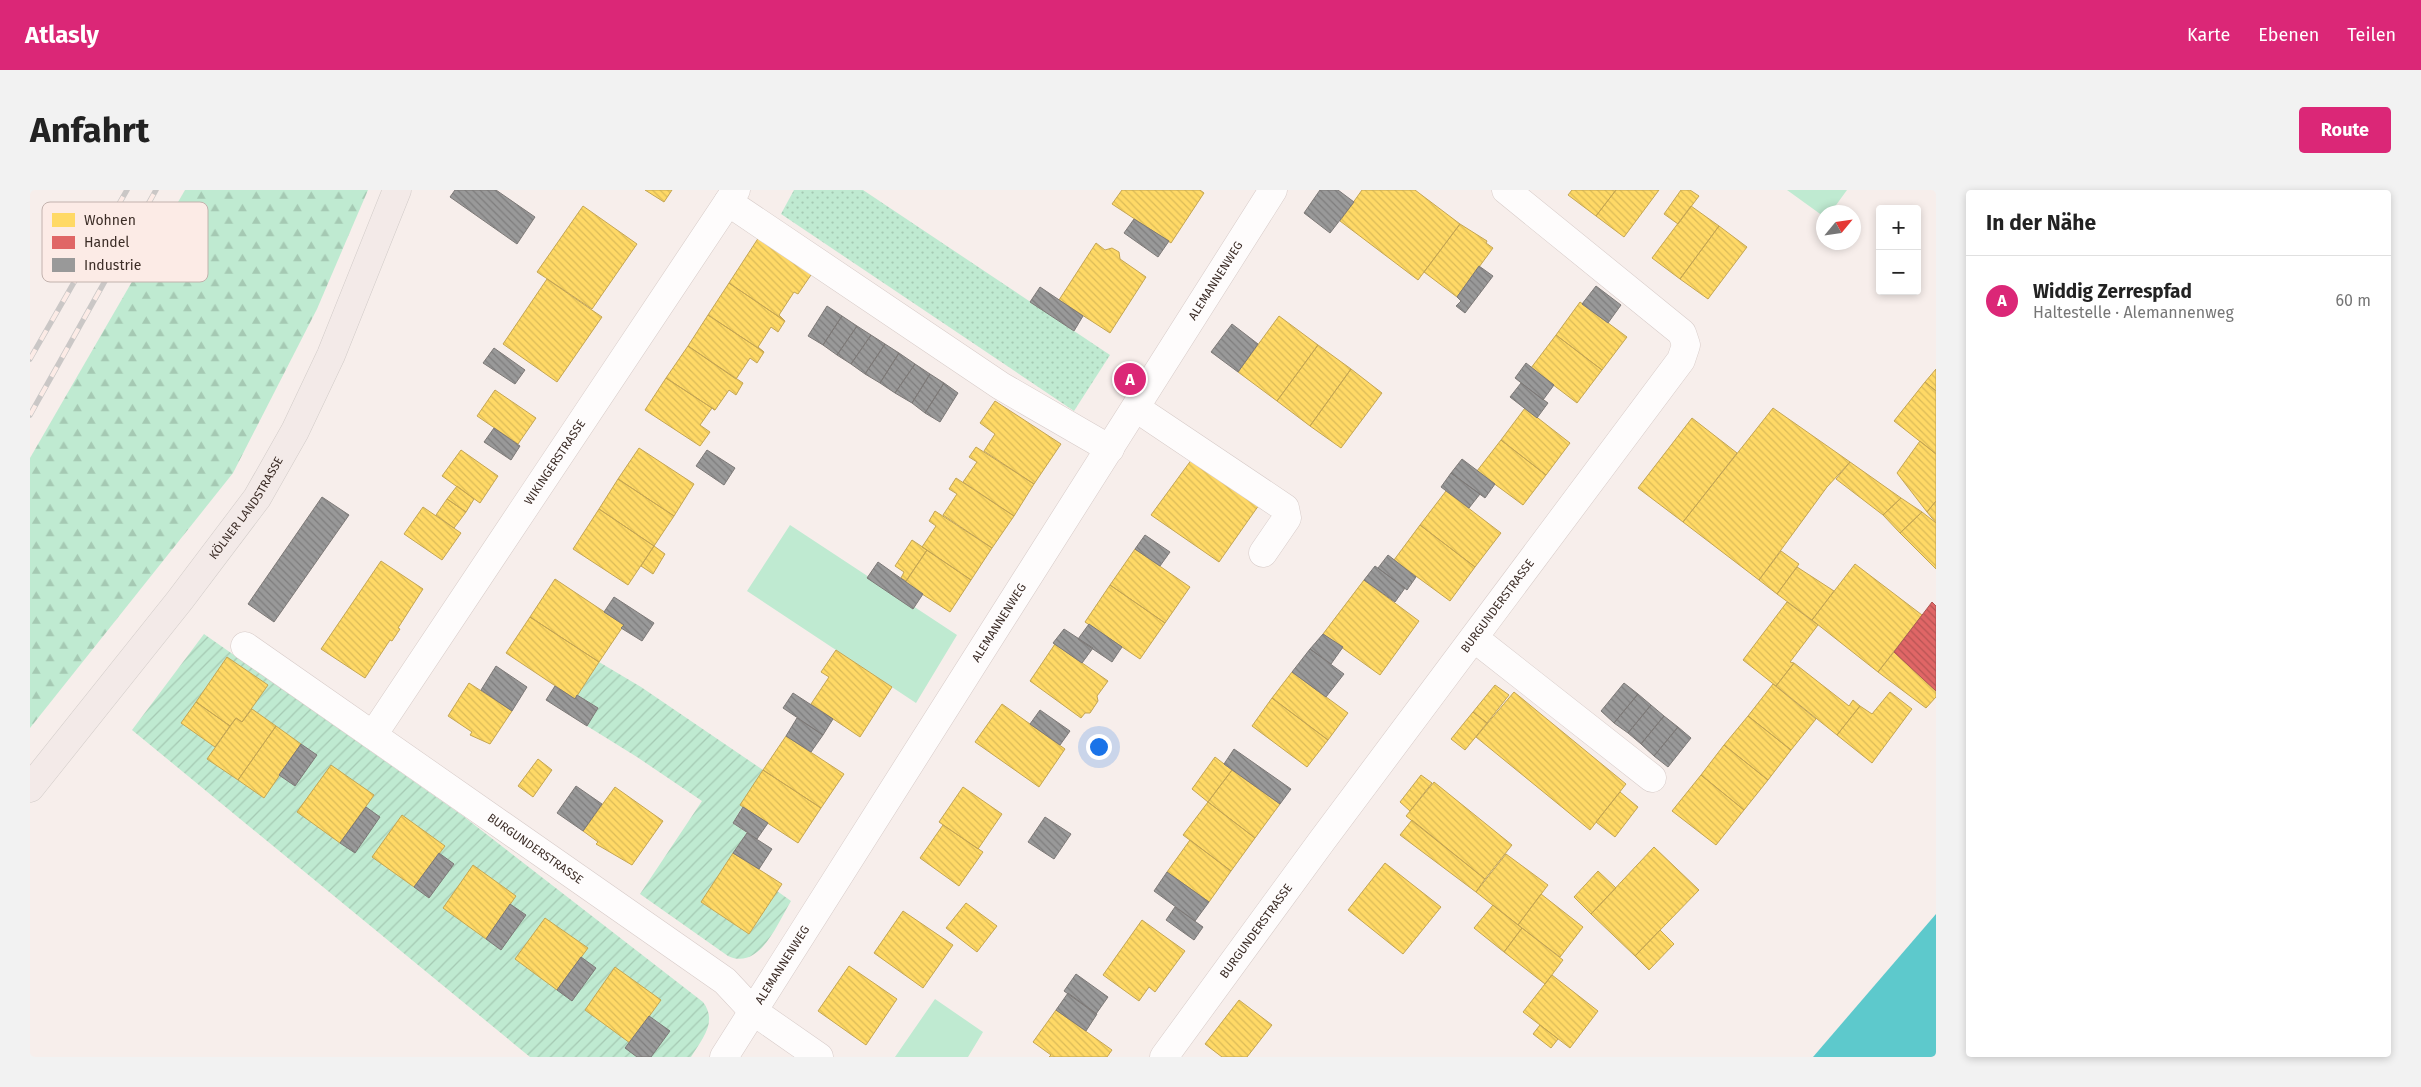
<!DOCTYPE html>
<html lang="de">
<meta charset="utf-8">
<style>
body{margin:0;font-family:"Fira Sans",sans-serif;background:#f2f2f2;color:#222}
.controls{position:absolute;right:15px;top:15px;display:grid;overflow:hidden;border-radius:5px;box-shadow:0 2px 8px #0003}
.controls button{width:45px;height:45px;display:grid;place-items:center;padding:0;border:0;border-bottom:1px solid #e0e0e0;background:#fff;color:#222;font:25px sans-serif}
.compass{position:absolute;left:1786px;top:15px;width:45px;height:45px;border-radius:50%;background:#fff;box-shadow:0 2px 8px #0003;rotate:61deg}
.you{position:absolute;left:1068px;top:556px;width:18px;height:18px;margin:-12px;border:4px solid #fff;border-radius:50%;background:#1a73e8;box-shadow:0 0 0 8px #1a73e833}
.badge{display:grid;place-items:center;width:32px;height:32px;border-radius:50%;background:#db2777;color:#fff;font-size:16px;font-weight:700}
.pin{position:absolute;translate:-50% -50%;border:2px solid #fff;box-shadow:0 1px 5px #0006}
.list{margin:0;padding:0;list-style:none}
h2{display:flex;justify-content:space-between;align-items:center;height:65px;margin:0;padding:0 20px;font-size:21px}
h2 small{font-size:16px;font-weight:400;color:#767676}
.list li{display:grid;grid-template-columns:32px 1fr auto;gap:15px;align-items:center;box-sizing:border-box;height:90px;padding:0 20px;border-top:1px solid #e0e0e0}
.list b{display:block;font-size:19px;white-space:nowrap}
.list p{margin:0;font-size:16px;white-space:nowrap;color:#767676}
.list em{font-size:16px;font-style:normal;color:#767676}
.map{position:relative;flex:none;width:1906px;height:867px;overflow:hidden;border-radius:5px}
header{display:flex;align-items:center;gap:30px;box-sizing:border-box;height:70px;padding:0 25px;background:#db2777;color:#fff}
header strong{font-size:24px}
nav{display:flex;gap:28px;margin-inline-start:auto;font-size:18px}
.intro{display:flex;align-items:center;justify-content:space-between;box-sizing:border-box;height:120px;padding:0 30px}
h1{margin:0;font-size:35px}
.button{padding:12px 22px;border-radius:5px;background:#db2777;color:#fff;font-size:18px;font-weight:700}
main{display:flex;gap:30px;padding:0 30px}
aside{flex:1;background:#fff;border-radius:5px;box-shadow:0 2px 8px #0003}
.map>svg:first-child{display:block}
.grass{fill:#bfead1}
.forest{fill:url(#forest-firs)}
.park{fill:url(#park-dots)}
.garden{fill:url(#garden-furrows)}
.water{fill:#5dc9cc}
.homes{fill:url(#homes-back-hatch);stroke:#c4a553}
.shops{fill:url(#shops-back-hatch);stroke:#af5553}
.industry{fill:url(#industry-back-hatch);stroke:#7d7977}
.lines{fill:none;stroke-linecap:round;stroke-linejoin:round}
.minor-casing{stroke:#d7cbc8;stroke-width:29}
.major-casing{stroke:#d1cbc8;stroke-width:29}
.minor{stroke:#fefcfc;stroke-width:28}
.major{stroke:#f3eae8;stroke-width:28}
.rail-casing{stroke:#cac7c6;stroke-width:5.5}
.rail{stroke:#fcebe6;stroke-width:4;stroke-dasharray:11;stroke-linecap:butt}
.labels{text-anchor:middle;stroke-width:5;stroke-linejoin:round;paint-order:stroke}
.street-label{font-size:12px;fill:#3c2d27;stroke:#fcebe6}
.key{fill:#fcebe6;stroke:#c2b2ad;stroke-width:1}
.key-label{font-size:14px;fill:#3c2d27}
</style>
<header>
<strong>Atlasly</strong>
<nav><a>Karte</a><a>Ebenen</a><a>Teilen</a></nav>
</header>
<div class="intro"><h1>Anfahrt</h1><a class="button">Route</a></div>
<main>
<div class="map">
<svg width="1906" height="867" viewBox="0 0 1906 867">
<defs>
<pattern id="forest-firs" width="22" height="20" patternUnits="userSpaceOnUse" patternTransform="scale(1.25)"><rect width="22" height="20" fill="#bfead1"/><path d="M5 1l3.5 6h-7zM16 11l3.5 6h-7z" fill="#a5c9b3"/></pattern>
<pattern id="park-dots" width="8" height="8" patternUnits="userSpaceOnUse" patternTransform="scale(1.25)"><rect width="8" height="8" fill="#bfead1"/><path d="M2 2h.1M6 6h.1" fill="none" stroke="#a5c9b3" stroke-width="1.8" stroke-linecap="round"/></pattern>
<pattern id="garden-furrows" width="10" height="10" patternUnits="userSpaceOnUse" patternTransform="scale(1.25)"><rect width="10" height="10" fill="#bfead1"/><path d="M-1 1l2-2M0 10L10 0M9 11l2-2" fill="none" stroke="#a5c9b3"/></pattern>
<pattern id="homes-back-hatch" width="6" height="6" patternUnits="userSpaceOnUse" patternTransform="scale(1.25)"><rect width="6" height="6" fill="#ffd966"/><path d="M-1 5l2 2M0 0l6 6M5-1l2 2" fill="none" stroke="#dbbb58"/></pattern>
<pattern id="shops-back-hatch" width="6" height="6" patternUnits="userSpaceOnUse" patternTransform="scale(1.25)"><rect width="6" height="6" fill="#e06666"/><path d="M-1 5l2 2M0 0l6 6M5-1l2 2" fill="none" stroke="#b75454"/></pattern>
<pattern id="industry-back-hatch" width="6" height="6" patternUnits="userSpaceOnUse" patternTransform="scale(1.25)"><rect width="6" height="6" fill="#999"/><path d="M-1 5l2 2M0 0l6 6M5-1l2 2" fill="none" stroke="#7e7d7d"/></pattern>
</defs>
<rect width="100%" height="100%" fill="#f7eeeb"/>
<path class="grass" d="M 1757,0 L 1817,0 L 1801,22 L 1794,22 L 1793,26 Z
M 760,335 L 927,445 L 886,513 L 717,401 Z
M 905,809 L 953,842 L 938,867 L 865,867 Z"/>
<path class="forest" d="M 155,0 L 338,0 L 287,119 L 203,283 L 0,538 L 0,268 Z"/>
<path class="park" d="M 764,0 L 833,0 L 1080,165 L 1044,221 L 751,24 Z"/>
<path class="garden" d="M 174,444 L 433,626 L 673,812 C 688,832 672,849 661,867 L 500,867 L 102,540 Z
M 569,472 L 611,497 L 733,580 L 703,633 L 717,643 L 671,712 L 719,744 L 747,701 L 761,711 C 748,732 730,781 698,766 L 610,704 L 672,611 L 607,567 L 557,536 L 568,518 L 547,505 Z"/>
<path class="water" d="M 1906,724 L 1906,867 L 1783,867 Z"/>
<path class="homes" d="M 615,0 L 642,0 L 634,12 Z
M 1092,0 L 1170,0 L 1174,3 L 1141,53 L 1082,14 Z
M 1332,0 L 1385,0 L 1430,34 L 1388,90 L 1310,31 Z
M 1542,0 L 1586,0 L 1566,26 L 1538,5 Z
M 1586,0 L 1629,0 L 1594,47 L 1566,26 Z
M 1651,0 L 1660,0 L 1669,6 L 1648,34 L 1634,24 Z
M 553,16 L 607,54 L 562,119 L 507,82 Z
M 1661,16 L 1689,36 L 1650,89 L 1622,68 Z
M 1430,34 L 1457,51 L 1456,53 L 1463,58 L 1427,107 L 1394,82 Z
M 1689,36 L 1717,57 L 1678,109 L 1650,89 Z
M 729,47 L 783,82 L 768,104 L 764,102 L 749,125 L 755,131 L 699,93 Z
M 1066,53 L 1075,60 L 1082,58 L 1089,62 L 1090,69 L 1116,87 L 1080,143 L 1029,110 Z
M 517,89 L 572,127 L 527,192 L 473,154 Z
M 699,93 L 755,131 L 748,142 L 741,137 L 728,157 L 734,162 L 678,125 Z
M 1550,112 L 1597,147 L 1572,180 L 1526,145 Z
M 678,125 L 734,162 L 727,173 L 720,168 L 706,189 L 658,156 Z
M 1249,126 L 1288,155 L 1247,211 L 1208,182 Z
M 1526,145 L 1572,180 L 1547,213 L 1501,178 Z
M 1288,155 L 1321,179 L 1280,236 L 1247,211 Z
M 658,156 L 713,193 L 706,205 L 699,200 L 685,220 L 636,188 Z
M 1321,179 L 1352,203 L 1311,258 L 1280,236 Z
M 1906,179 L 1906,201 L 1895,192 Z
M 636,188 L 685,220 L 682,218 L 670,235 L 680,242 L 670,256 L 615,220 Z
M 1895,192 L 1906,201 L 1906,264 L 1864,231 Z
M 465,200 L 506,228 L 488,254 L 447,226 Z
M 965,211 L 1031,254 L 1004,294 L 954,261 L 965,244 L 950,233 Z
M 1495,218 L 1540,253 L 1516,285 L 1471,250 Z
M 1743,218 L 1820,272 L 1797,297 L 1729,390 L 1653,332 Z
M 1662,228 L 1707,263 L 1653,332 L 1608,298 Z
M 1471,250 L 1516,285 L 1493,315 L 1447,281 Z
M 1890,251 L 1906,264 L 1906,311 L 1897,322 L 1867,283 Z
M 946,257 L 1004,294 L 984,326 L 933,292 L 947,272 L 939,267 Z
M 609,258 L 664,294 L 644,326 L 588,289 Z
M 431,260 L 468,286 L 450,313 L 412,286 Z
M 1162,269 L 1229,315 L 1189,372 L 1121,325 Z
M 1820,272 L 1871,308 L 1853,325 L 1806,289 Z
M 926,288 L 984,326 L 962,358 L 913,325 L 927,304 L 919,299 Z
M 588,289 L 644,326 L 624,356 L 569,319 Z
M 427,296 L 444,309 L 436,322 L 417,309 Z
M 1416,301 L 1471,343 L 1445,377 L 1390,335 Z
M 1871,308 L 1892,322 L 1870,343 L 1853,325 Z
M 417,309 L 436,322 L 424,338 L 406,325 Z
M 1906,311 L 1906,333 L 1897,322 Z
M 393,317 L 431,343 L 412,370 L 374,344 Z
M 569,319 L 624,356 L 598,395 L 543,359 Z
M 905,321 L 962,358 L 941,390 L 892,357 L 906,336 L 899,331 Z
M 1892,322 L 1906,333 L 1906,379 L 1870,343 Z
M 1390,335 L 1445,377 L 1420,411 L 1364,370 Z
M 882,350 L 897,360 L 876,391 L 871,388 L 874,382 L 865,376 Z
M 624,356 L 635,364 L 623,384 L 611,376 Z
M 1105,359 L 1160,397 L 1135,433 L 1080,395 Z
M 897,360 L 941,390 L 920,422 L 875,393 Z
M 1751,361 L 1769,374 L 1747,404 L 1729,390 Z
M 351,371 L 393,399 L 368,438 L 370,439 L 362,451 L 360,450 L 335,488 L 291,459 Z
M 1825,374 L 1892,425 L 1848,482 L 1782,430 Z
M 1767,377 L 1804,401 L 1782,430 L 1747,404 Z
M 525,389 L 594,435 L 569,472 L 500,427 Z
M 1334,390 L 1389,431 L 1350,485 L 1293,444 Z
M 1080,395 L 1135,433 L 1110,469 L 1055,432 Z
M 1757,412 L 1788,435 L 1760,472 L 1764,473 L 1746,496 L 1713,470 Z
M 500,427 L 569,472 L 545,509 L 476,463 Z
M 1025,454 L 1078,491 L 1067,506 L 1068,511 L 1060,523 L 1055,523 L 1051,528 L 1000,491 Z
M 806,460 L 862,497 L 830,547 L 781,514 L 799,487 L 791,482 Z
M 1864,462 L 1906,501 L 1906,507 L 1896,518 L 1848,482 Z
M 197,467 L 238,495 L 212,532 L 206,528 L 200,536 L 166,512 Z
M 1764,473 L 1819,516 L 1823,510 L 1830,516 L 1807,545 L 1746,496 Z
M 1262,482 L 1318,523 L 1298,550 L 1242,508 Z
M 439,493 L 482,521 L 460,554 L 440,545 L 442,542 L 418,526 Z
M 1743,494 L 1786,529 L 1761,560 L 1718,526 Z
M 1465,495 L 1479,505 L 1457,533 L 1443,522 Z
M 1484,502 L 1596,594 L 1560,640 L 1446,547 Z
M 1860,502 L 1882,519 L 1842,573 L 1807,545 L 1830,516 L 1842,524 Z
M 1242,508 L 1298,550 L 1277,577 L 1222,536 Z
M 166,512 L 200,536 L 185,557 L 151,533 Z
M 972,514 L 1035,559 L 1009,597 L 945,552 Z
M 222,519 L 246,536 L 208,590 L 177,569 L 206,528 L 212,532 Z
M 1443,522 L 1457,533 L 1435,560 L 1421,549 Z
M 1718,526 L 1761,560 L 1738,590 L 1694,555 Z
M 246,536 L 271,554 L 234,608 L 208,590 Z
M 756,546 L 814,584 L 791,618 L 733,580 Z
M 1694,555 L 1738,590 L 1714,620 L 1671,585 Z
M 1185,567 L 1202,580 L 1178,612 L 1162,599 Z
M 508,569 L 522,580 L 503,607 L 488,596 Z
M 301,575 L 344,605 L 310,653 L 267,622 Z
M 733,580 L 791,618 L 768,653 L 710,615 Z
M 1202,580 L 1250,614 L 1225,648 L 1178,612 Z
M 1391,585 L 1402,593 L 1380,621 L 1370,612 Z
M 1671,585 L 1714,620 L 1686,655 L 1642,621 Z
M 1404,592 L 1482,655 L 1455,689 L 1376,626 Z
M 585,597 L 633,631 L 602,675 L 566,654 L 568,652 L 553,641 Z
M 933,597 L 972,624 L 948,659 L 909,632 Z
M 1590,602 L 1608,617 L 1585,647 L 1566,632 Z
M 1178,612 L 1225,648 L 1201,681 L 1153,645 Z
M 372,625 L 415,656 L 384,697 L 342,667 Z
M 1382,630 L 1455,689 L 1446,702 L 1370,645 Z
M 913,635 L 953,662 L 929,696 L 890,668 Z
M 1160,650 L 1201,681 L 1179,712 L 1137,682 Z
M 1624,657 L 1669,700 L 1605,766 L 1561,724 Z
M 703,663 L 752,694 L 719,744 L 671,712 Z
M 1476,664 L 1518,695 L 1488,735 L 1446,702 Z
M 1355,673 L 1411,717 L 1373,764 L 1318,720 Z
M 443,675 L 486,706 L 456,749 L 413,718 Z
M 1568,681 L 1586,698 L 1561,724 L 1544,707 Z
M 1511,704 L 1553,737 L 1530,767 L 1488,735 Z
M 936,713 L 967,736 L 947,762 L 916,738 Z
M 1463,715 L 1492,738 L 1474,762 L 1444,738 Z
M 873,721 L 923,755 L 893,798 L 844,763 Z
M 515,728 L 558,758 L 527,800 L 485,769 Z
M 1112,730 L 1155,761 L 1125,802 L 1119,797 L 1109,811 L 1073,785 Z
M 1492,738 L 1533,770 L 1515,794 L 1474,762 Z
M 1630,740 L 1644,754 L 1619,780 L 1605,766 Z
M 819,776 L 867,809 L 836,855 L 788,821 Z
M 585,777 L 631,810 L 600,853 L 555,820 Z
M 1522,785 L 1568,821 L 1540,858 L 1493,822 Z
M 1209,810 L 1242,835 L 1217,867 L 1192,867 L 1175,854 Z
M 1026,820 L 1082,860 L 1077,867 L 1019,867 L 1021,865 L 1003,852 Z
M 1510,835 L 1528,849 L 1521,858 L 1503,844 Z"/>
<path class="shops" d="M 1902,412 L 1906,416 L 1906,501 L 1864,462 Z"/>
<path class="industry" d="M 425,0 L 466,0 L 505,27 L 487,54 L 420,7 Z
M 1290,0 L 1308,0 L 1324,12 L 1300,43 L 1274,23 Z
M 1104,29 L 1139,51 L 1128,67 L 1094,43 Z
M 1449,76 L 1463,86 L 1435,123 L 1426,116 L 1431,111 L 1427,107 Z
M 1566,96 L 1591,115 L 1578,133 L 1552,114 Z
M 1010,97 L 1053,126 L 1044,141 L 1000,112 Z
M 797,116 L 812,126 L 793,155 L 778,146 Z
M 812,126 L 827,136 L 807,165 L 793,155 Z
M 1202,134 L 1228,154 L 1208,182 L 1181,162 Z
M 827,136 L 841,145 L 821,174 L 807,165 Z
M 841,145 L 855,154 L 835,184 L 821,174 Z
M 855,154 L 869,163 L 850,193 L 835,184 Z
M 464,158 L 495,180 L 485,194 L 453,173 Z
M 869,163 L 885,174 L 865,203 L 850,193 Z
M 1496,173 L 1524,195 L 1513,210 L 1485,188 Z
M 885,174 L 900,184 L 882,213 L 865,203 Z
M 900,184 L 914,193 L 895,223 L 882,213 Z
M 914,193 L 928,203 L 910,232 L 895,223 Z
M 1491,193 L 1518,213 L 1507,228 L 1480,207 Z
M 464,238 L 490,256 L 481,270 L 454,252 Z
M 677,260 L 705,278 L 694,295 L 666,276 Z
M 1432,269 L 1465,294 L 1455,308 L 1421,283 Z
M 1421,283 L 1450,304 L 1439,318 L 1411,297 Z
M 292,307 L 319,325 L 244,432 L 218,414 Z
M 1115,345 L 1140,362 L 1130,376 L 1105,359 Z
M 1358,365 L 1386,387 L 1377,400 L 1348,378 Z
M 848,372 L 893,404 L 883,419 L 837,388 Z
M 1345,376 L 1375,398 L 1365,412 L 1334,390 Z
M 584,407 L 624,433 L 612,451 L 591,438 L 594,435 L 574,422 Z
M 1059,434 L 1092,457 L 1082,472 L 1048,449 Z
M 1034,439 L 1063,458 L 1052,473 L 1023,453 Z
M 1293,444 L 1313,457 L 1301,474 L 1280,459 Z
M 1280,459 L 1314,484 L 1296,507 L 1262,482 Z
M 466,476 L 497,497 L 482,521 L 451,500 Z
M 1594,493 L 1608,504 L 1584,533 L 1571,521 Z
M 525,496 L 545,509 L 547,505 L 568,518 L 557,536 L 516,510 Z
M 763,503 L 803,529 L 793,545 L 753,518 Z
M 1608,504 L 1621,515 L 1598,543 L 1584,533 Z
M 1621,515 L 1634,526 L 1611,554 L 1598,543 Z
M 1010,520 L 1040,541 L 1030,555 L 1000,534 Z
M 1634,526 L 1648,537 L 1624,566 L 1611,554 Z
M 767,528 L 793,545 L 781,562 L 756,546 Z
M 1648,537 L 1661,548 L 1638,577 L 1624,566 Z
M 271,554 L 287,565 L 265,596 L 249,585 Z
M 1204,559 L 1261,599 L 1250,614 L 1194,574 Z
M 546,596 L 572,614 L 553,641 L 527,623 Z
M 336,617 L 350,627 L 325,663 L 310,653 Z
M 713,617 L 738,633 L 727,649 L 703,633 Z
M 1015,627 L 1041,644 L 1024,669 L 998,652 Z
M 717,643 L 742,659 L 729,679 L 703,663 Z
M 409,663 L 424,674 L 399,708 L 384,697 Z
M 1137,682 L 1179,712 L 1165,731 L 1124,701 Z
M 480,714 L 496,725 L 471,760 L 456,749 Z
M 1145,717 L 1173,737 L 1164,750 L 1136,730 Z
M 551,767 L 566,778 L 542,811 L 527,800 Z
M 1046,784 L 1078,807 L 1066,824 L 1034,801 Z
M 1038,803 L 1067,824 L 1056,841 L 1026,820 Z
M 619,826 L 640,841 L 621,867 L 607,867 L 595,858 Z"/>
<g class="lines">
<defs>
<g id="minor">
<path d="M 698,12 L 971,196 L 1080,259"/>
<path d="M 1106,218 L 1255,318 L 1257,328 L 1233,363"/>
<path d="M 1444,448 L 1622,588"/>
<path id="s1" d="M 215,456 L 695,791 L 723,821 L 789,867"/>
<path id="s2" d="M 343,545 L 706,0"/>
<path id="s3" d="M 694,867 L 1243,0"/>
<path id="s4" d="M 1134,867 L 1291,652 L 1651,170 L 1656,155 L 1652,143 L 1476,0"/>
</g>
<g id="major">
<path id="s5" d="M 0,598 L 150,410 L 227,308 L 265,241 L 301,165 L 367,0"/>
</g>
</defs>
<use href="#minor" class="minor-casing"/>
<use href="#major" class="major-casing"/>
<use href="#minor" class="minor"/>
<use href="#major" class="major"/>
<defs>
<path id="rail" d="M 0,169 L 97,0
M 0,225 L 126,0"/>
</defs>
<use href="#rail" class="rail-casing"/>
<use href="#rail" class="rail"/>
</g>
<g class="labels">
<g class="street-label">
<text dy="4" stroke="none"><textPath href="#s3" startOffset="919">ALEMANNENWEG</textPath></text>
<text dy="4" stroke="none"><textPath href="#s2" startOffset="328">WIKINGERSTRASSE</textPath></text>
<text dy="4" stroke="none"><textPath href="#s5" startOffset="354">KÖLNER LANDSTRASSE</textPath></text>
<text dy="4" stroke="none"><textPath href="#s4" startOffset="561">BURGUNDERSTRASSE</textPath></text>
<text dy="4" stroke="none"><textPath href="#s3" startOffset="514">ALEMANNENWEG</textPath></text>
<text dy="4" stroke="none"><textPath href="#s1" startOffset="354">BURGUNDERSTRASSE</textPath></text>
<text dy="4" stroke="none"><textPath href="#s4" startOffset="156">BURGUNDERSTRASSE</textPath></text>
<text dy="4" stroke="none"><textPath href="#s3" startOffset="109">ALEMANNENWEG</textPath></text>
</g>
</g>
<rect x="12" y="12" width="166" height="80" rx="8" class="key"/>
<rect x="22" y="23" width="23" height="14" fill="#ffd966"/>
<rect x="22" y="46" width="23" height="13" fill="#e06666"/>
<rect x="22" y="68" width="23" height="14" fill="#999"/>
<g class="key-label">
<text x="54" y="35">Wohnen</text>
<text x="54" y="57">Handel</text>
<text x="54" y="80">Industrie</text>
</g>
</svg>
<div class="controls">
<button>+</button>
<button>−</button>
</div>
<svg class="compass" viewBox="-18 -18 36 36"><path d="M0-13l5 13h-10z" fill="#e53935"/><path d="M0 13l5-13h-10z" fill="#767676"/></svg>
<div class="you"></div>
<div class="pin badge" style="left:1100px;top:189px">A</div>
</div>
<aside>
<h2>In der Nähe<small></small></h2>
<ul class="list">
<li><span class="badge">A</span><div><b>Widdig Zerrespfad</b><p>Haltestelle · Alemannenweg</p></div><em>60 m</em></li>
</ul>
</aside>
</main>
